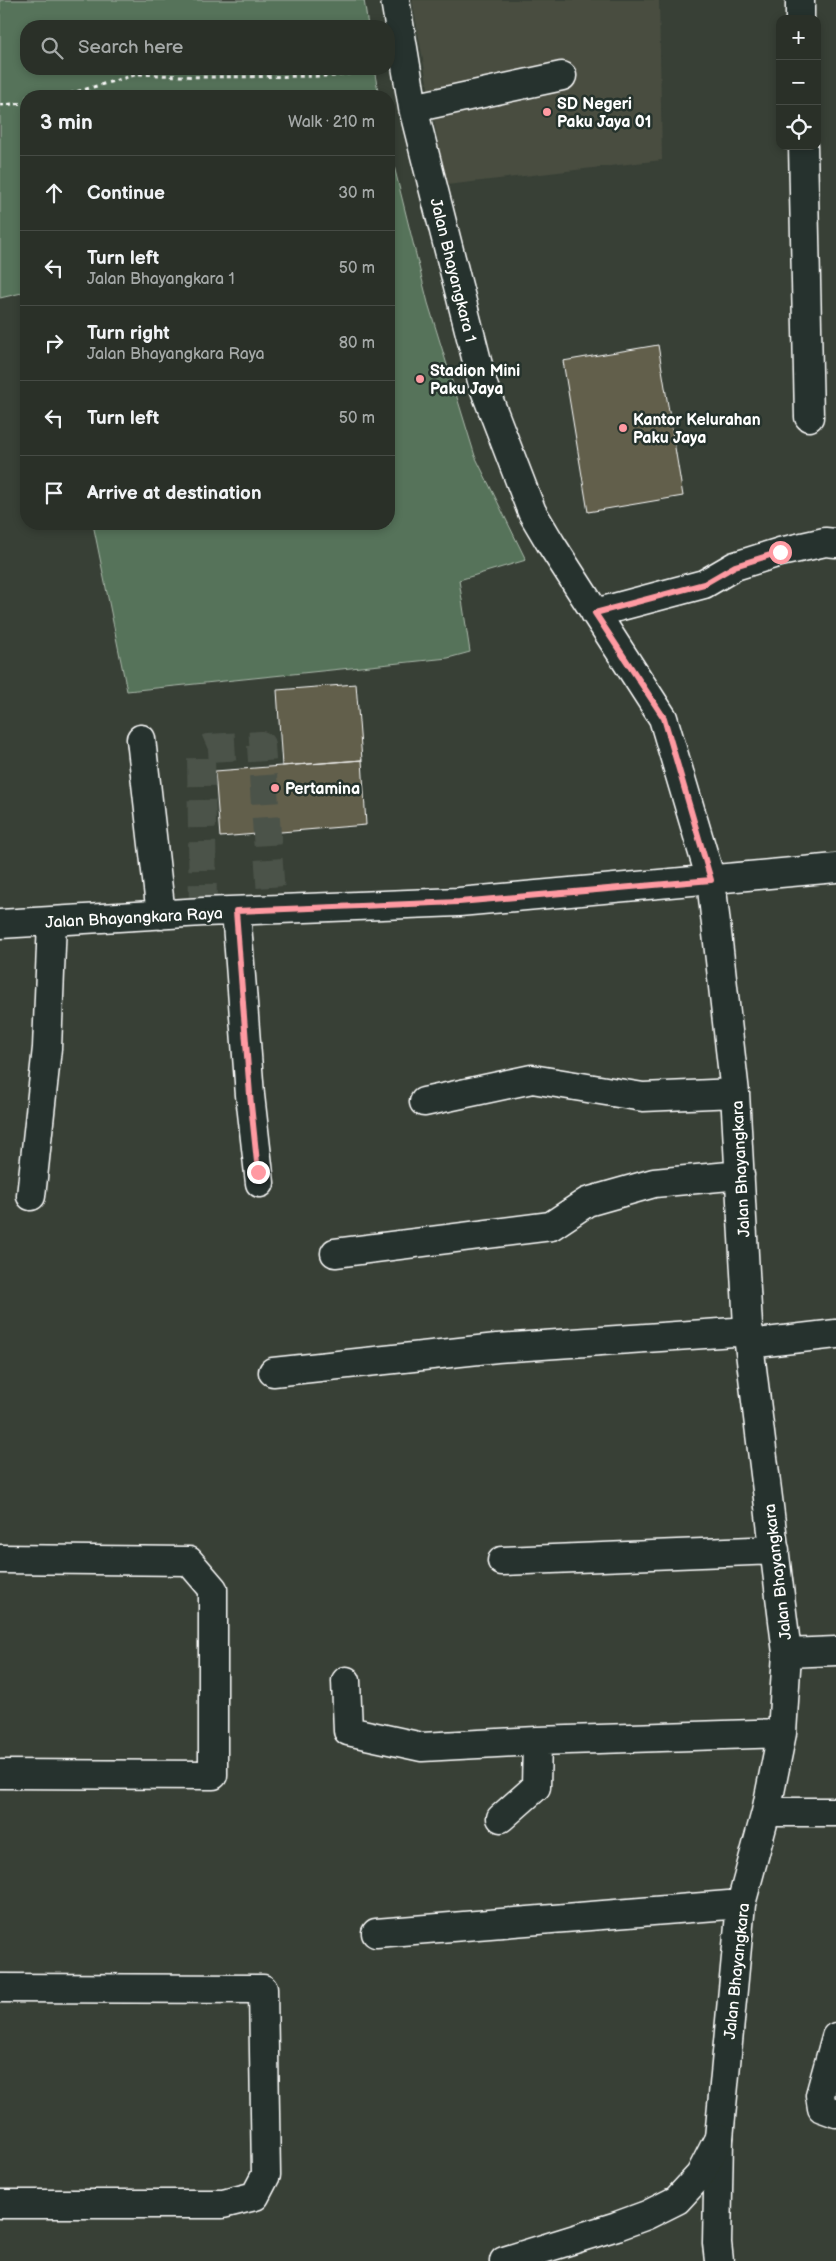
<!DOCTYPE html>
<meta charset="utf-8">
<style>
body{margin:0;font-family:"Balsamiq Sans",sans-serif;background:#323830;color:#f1f3f6}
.controls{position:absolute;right:15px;top:15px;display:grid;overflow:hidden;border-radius:10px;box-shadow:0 2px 8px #0003}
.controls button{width:45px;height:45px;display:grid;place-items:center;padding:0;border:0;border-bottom:1px solid #464b45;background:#2a3028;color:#f1f3f6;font:25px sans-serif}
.stop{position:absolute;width:15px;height:15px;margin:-11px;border:4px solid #ff9aa2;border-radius:50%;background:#fff}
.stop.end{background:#ff9aa2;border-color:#fff;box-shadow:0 1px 5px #0008}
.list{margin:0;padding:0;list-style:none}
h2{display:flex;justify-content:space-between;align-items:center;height:65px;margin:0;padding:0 20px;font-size:21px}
h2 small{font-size:16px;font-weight:400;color:#a5a9a8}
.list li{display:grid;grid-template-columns:32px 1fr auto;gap:15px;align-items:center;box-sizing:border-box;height:75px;padding:0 20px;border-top:1px solid #464b45}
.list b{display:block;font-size:19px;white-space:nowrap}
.list p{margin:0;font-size:16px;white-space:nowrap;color:#a5a9a8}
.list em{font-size:16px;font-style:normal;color:#a5a9a8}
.icon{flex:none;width:28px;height:28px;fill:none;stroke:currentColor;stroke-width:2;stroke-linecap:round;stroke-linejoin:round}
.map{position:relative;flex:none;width:836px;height:2261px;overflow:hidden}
.search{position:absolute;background:#2a3028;box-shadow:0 2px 8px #0003;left:20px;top:20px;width:375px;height:55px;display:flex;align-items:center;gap:12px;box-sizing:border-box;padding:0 18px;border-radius:20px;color:#a5a9a8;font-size:19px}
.panel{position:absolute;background:#2a3028;box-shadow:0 2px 8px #0003;left:20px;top:90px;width:375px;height:440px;border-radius:20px}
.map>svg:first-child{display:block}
.built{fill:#494d41}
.green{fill:#57735a;stroke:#abb9ac}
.building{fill:#625f4c;stroke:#fff}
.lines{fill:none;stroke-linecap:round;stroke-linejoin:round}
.minor-tunnel{stroke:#4c534a;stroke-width:28;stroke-dasharray:28 14;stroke-linecap:butt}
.minor-casing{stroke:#fff;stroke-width:31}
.major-casing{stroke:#fff;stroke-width:31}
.path{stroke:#fff;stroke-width:3;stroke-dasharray:4 4;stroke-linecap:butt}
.minor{stroke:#26332d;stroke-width:28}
.major{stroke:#26332d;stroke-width:28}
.route{stroke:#ff9aa2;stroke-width:6}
.poi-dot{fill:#ff9aa2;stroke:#26332d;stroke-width:2}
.labels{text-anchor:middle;stroke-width:5;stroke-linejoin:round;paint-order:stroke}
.poi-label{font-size:16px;font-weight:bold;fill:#fff;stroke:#26332d;text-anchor:start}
.street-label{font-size:16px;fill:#fff;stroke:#26332d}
</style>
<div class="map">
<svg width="836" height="2261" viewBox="0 0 836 2261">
<rect width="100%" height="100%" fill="#384036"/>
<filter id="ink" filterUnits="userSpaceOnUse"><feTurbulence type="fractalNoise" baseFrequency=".02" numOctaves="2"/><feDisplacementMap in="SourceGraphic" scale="10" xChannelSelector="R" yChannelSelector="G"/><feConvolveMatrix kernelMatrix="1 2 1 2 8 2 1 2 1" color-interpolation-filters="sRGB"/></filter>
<g filter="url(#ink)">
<path class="built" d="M 412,0 L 659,0 L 662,160 L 446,185 Z"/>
<path class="green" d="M 0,0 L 364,0 L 368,26 L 26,26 L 26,69 L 374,69 L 379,96 L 26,96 L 26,292 L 0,298 Z
M 389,146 L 428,303 L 475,456 L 526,560 L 459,580 L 470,652 L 448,658 L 127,691 L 93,524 L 389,524 Z"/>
<path class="building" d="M 658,345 L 683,496 L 588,512 L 563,361 Z
M 356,684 L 362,760 L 282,766 L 277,690 Z
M 362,760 L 366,825 L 220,837 L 215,771 Z"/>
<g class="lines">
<path class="minor-tunnel" d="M 203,912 L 201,751 L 208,748 L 261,745 L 272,910"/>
<defs>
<path id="minor" d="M 395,0 L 413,108 L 483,385 L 532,512 L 551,544 L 663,718 L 711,880 L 735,1093 L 749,1344 L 787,1653 L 782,1733 L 766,1812 L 741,1904 L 719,2138 L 717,2243 L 719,2261
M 800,0 L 800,19
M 413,108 L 562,76
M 803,146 L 809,417
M 595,613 L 704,584 L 735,566 L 780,552 L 825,542 L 836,543
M 141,739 L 161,915
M 236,911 L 250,1095 L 260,1183
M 0,924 L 203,912 L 459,902 L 836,868
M 424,1102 L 532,1079 L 643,1097 L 735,1093
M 31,1196 L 47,1048 L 52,921
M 335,1253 L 551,1226 L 587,1202 L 654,1183 L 740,1175
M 749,1344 L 836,1334
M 273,1372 L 497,1348 L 749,1331
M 0,1559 L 189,1561 L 213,1589 L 213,1775 L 0,1774
M 502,1561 L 775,1550
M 787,1653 L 836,1651
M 346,1681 L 348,1731 L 422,1747 L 537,1741 L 782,1733
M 766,1812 L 836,1812
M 501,1818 L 536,1787 L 537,1741
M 376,1933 L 741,1904
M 0,1988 L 263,1989 L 266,2175 L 255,2196 L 223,2204 L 0,2204
M 836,2037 L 820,2095 L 822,2108 L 836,2113"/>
<path id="major" d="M 504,2261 L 617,2226 L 647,2215 L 677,2200 L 700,2175 L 719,2138"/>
</defs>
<use href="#minor" class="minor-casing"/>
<use href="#major" class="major-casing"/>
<path class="path" d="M 62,96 L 138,74 L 202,77 L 333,76 L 374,70
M 0,105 L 26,103"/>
<use href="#minor" class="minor"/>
<use href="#major" class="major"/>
</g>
</g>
<g class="lines" filter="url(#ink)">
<path class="route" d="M 258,1172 L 250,1095 L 236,911 L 459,902 L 711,880 L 664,718 L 595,613 L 704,584 L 735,566 L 780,552"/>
</g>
<g class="poi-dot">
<circle cx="547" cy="112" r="5"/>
<circle cx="420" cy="379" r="5"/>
<circle cx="623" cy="428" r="5"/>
<circle cx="275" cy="788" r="5"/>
</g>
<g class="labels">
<g class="poi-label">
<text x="557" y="109">SD Negeri<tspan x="557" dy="18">Paku Jaya 01</tspan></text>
<text x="430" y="376">Stadion Mini<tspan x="430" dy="18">Paku Jaya</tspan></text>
<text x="633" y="425">Kantor Kelurahan<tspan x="633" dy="18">Paku Jaya</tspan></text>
<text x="285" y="794">Pertamina</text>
</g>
<g class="street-label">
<text transform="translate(454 270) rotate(76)" y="6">Jalan Bhayangkara 1</text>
<text transform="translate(134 917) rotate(-3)" y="6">Jalan Bhayangkara Raya</text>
<text transform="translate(740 1169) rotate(-93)" y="6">Jalan Bhayangkara</text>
<text transform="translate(777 1572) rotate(-97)" y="6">Jalan Bhayangkara</text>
<text transform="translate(736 1971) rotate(-84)" y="6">Jalan Bhayangkara</text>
</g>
</g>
</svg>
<div class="controls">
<button>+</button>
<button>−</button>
<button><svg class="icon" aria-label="locate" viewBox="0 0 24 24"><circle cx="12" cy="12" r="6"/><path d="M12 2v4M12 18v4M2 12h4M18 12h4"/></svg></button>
</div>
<div class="stop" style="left:780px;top:552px"></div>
<div class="stop end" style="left:258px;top:1172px"></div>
<div class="search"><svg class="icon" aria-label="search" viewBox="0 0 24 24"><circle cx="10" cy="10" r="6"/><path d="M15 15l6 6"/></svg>Search here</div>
<section class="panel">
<h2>3 min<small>Walk · 210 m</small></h2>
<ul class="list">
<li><svg class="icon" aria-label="ahead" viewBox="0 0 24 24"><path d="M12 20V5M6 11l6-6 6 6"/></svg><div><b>Continue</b></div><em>30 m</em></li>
<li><svg class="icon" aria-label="left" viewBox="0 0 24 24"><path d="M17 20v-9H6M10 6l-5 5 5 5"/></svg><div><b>Turn left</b><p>Jalan Bhayangkara 1</p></div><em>50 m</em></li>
<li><svg class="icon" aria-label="right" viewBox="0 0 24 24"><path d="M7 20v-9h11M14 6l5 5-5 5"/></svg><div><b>Turn right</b><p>Jalan Bhayangkara Raya</p></div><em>80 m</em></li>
<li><svg class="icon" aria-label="left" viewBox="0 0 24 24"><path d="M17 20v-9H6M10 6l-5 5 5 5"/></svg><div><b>Turn left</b></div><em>50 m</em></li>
<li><svg class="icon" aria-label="arrive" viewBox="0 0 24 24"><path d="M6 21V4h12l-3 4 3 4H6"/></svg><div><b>Arrive at destination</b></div></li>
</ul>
</section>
</div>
